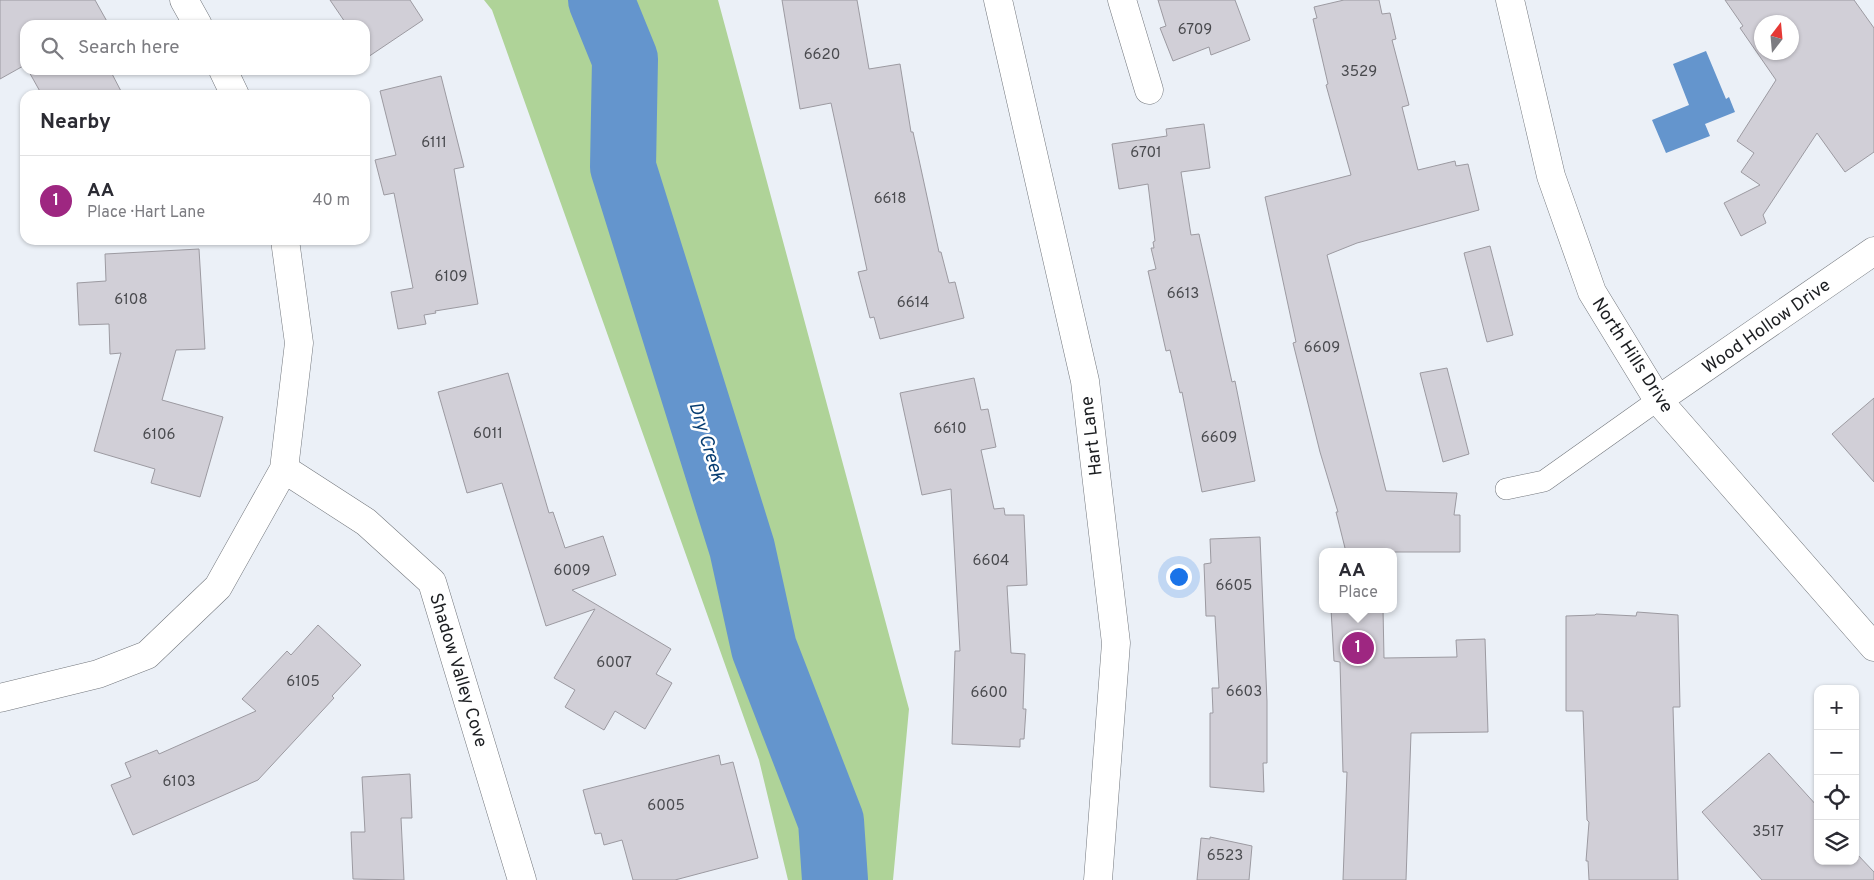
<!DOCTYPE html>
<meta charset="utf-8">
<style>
body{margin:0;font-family:Overpass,sans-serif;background:#f7f7f7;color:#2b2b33}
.controls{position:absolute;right:15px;bottom:15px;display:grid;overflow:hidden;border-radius:10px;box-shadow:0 1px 4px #0004}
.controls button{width:45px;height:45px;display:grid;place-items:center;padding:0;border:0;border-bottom:1px solid #e1e1e2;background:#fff;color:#2b2b33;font:25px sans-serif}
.compass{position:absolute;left:1754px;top:15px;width:45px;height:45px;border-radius:50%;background:#fff;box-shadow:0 1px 4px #0004;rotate:16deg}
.you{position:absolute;left:1178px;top:576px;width:18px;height:18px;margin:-12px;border:4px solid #fff;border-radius:50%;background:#1a73e8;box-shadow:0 0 0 8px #1a73e833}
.badge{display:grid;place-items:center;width:32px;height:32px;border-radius:50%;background:#9e2781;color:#fff;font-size:16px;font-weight:700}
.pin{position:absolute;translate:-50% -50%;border:2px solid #fff;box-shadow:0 1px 5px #0006}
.popup{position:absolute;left:1319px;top:548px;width:78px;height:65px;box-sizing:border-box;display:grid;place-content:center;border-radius:10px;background:#fff;filter:drop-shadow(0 1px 4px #0005);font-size:16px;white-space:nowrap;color:#7c7c81}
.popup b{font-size:19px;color:#2b2b33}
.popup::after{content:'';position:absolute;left:50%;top:100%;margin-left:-10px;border:10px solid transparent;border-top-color:#fff}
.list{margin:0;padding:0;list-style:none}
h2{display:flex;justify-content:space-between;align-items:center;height:65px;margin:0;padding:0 20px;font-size:21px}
h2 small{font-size:16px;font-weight:400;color:#7c7c81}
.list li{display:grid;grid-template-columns:32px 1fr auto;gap:15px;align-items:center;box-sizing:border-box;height:90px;padding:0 20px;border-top:1px solid #e1e1e2}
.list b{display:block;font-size:19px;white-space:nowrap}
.list p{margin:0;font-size:16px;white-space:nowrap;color:#7c7c81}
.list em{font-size:16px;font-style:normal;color:#7c7c81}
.icon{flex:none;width:28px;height:28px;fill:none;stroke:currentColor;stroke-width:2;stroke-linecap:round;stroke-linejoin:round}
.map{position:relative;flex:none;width:1874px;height:880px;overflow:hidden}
.search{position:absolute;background:#fff;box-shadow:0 1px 4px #0004;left:20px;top:20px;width:350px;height:55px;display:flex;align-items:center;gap:12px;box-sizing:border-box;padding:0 18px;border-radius:15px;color:#7c7c81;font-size:19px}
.panel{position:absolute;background:#fff;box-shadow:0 1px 4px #0004;left:20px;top:90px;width:350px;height:155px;border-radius:15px}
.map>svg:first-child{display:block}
.green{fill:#afd398}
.water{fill:#6495cd}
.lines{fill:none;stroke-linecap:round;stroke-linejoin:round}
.river{stroke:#6495cd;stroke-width:66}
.building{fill:#d1cfd7;stroke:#9c9aa1;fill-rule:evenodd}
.service-casing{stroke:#73777d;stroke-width:22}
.minor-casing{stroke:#73777d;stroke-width:29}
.tertiary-casing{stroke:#73777d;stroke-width:29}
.service{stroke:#fff;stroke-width:21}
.minor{stroke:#fff;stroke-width:28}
.tertiary{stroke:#fff;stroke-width:28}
.labels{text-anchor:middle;stroke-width:5;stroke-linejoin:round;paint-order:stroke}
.number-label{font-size:15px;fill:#494a4e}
.street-label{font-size:18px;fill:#1c1e21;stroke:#fff}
.water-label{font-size:19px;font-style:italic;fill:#083e73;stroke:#fff}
</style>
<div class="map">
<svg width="1874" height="880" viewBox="0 0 1874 880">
<rect width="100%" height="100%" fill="#ebf0f7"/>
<path class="green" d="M 484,0 L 718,0 L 909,709 L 893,880 L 788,880 L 759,760 L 492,10 Z"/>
<path class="water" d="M 1706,51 L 1726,99 L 1729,97 L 1735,112 L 1705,124 L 1710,136 L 1666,153 L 1652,120 L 1689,105 L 1673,64 Z"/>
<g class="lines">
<path class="river" d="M 601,0 L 625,59 L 623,167 L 742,548 L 764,648 L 831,821 L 835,880"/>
</g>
<path class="building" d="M 0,0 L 95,0 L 109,25 L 25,25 L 25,65 L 0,79 Z
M 330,0 L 410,0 L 423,20 L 365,59 L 365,25 L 347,25 Z
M 782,0 L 857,0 L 869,69 L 900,64 L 911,132 L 913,132 L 939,252 L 941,252 L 949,283 L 955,282 L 964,318 L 880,339 L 874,317 L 870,318 L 858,272 L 867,270 L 831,103 L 800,109 Z
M 1158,0 L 1235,0 L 1250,40 L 1211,55 L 1209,47 L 1173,61 L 1160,28 L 1166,26 Z
M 1344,0 L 1379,0 L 1382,14 L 1390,13 L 1396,39 L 1392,40 L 1409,105 L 1402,107 L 1418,170 L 1455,161 L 1456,166 L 1468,164 L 1479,210 L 1357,243 L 1327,255 L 1386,491 L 1457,493 L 1454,515 L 1460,515 L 1460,552 L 1346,552 L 1336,512 L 1338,512 L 1320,452 L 1293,343 L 1296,342 L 1265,197 L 1351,175 L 1326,85 L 1328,84 L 1313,19 L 1317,18 L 1314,7 Z
M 1725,0 L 1854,0 L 1874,28 L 1874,152 L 1845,172 L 1817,133 L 1763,215 L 1766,223 L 1741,236 L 1724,203 L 1760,185 L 1741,172 L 1754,153 L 1737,141 L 1776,80 L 1740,28 L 1743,26 ZM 1762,22 L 1792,22 L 1792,52 L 1762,52 Z
M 28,70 L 110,70 L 123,95 L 42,95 Z
M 441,76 L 464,167 L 454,169 L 478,304 L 435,311 L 436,313 L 424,315 L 426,324 L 398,329 L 391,292 L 413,288 L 394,193 L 384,195 L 375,160 L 396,155 L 380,91 Z
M 1204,124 L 1210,168 L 1181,172 L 1191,235 L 1199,234 L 1232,382 L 1235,381 L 1255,481 L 1202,492 L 1182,392 L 1180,393 L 1170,350 L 1166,351 L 1148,271 L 1156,269 L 1151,248 L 1154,248 L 1153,242 L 1155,241 L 1148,184 L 1119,189 L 1112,144 L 1167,136 L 1166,129 Z
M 1490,246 L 1513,335 L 1487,342 L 1464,253 Z
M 199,249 L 205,349 L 176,350 L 162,400 L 223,417 L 200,497 L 151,483 L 155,469 L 94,451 L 121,353 L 110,354 L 109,324 L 79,325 L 77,283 L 106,281 L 105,254 Z
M 1447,368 L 1469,454 L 1443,462 L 1420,373 Z
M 508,373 L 549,513 L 553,512 L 565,548 L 603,536 L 616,575 L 572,590 L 671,649 L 656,674 L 672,683 L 645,729 L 615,711 L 604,730 L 565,707 L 575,690 L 554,678 L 595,609 L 546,626 L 502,483 L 467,493 L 438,392 Z
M 974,378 L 981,410 L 988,409 L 996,447 L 981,450 L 994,509 L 1004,508 L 1005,515 L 1024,515 L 1027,585 L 1007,586 L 1011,653 L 1025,654 L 1023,709 L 1026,709 L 1024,739 L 1020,739 L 1020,747 L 952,744 L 955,651 L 960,651 L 951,489 L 922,495 L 900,393 Z
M 1874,398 L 1874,482 L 1832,434 Z
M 1260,537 L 1267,701 L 1267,763 L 1263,763 L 1264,792 L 1210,787 L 1210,713 L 1213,713 L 1212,688 L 1219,688 L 1215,616 L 1206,616 L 1204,564 L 1211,563 L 1210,539 Z
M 1331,609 L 1383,609 L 1384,658 L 1457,657 L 1456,640 L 1485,639 L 1488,732 L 1411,733 L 1406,880 L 1343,880 L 1347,772 L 1343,772 L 1340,662 L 1334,661 Z
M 1637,612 L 1678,615 L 1680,707 L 1673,707 L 1678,880 L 1589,880 L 1588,861 L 1586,861 L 1589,822 L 1587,820 L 1583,711 L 1566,711 L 1566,616 L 1595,615 L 1596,614 L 1636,616 Z
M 318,625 L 361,665 L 332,696 L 334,698 L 258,780 L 133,835 L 111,785 L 131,777 L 125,763 L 157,750 L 159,754 L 256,711 L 242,699 L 287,651 L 291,655 Z
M 1769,753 L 1818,807 L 1818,861 L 1855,861 L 1855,849 L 1857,852 L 1856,853 L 1874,872 L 1874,880 L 1762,880 L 1702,812 Z
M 719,755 L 721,765 L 733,762 L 758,858 L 675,880 L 633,880 L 622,840 L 604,845 L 601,833 L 595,834 L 583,790 Z
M 410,774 L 412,818 L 401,818 L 404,880 L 353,879 L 351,832 L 365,832 L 362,777 Z
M 1210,837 L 1252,846 L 1249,880 L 1197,880 L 1201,838 L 1210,839 Z"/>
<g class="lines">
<defs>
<path id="service" d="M 1506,489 L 1544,481 L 1658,400"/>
<path id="minor" d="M 184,0 L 198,25
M 998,0 L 1085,381 L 1116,643 L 1098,880
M 1122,0 L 1149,90
M 223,70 L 235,95
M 284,469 L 366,522 L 432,582 L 522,880
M 0,698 L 98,674 L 147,655 L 218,587 L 284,469 L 299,343 L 285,240"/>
<path id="tertiary" d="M 1510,0 L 1551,176 L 1592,292 L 1658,400 L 1874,647
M 1658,400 L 1874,251"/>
</defs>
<use href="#service" class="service-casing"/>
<use href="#minor" class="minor-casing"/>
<use href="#tertiary" class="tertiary-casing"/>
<use href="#service" class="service"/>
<use href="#minor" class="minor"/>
<use href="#tertiary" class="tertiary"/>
</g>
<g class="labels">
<g class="number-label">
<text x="1195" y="34">6709</text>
<text x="822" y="59">6620</text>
<text x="1359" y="76">3529</text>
<text x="434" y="147">6111</text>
<text x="1146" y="157">6701</text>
<text x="890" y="203">6618</text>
<text x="451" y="281">6109</text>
<text x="1183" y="298">6613</text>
<text x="131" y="304">6108</text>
<text x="913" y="307">6614</text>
<text x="1322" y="352">6609</text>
<text x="950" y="433">6610</text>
<text x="488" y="438">6011</text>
<text x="159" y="439">6106</text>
<text x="1219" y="442">6609</text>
<text x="991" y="565">6604</text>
<text x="572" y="575">6009</text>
<text x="1234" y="590">6605</text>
<text x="614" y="667">6007</text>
<text x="303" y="686">6105</text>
<text x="1244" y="696">6603</text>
<text x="989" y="697">6600</text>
<text x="179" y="786">6103</text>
<text x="666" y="810">6005</text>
<text x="1768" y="836">3517</text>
<text x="1225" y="860">6523</text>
</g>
<g class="street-label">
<text transform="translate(1766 326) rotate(-35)" y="6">Wood Hollow Drive</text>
<text transform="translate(1633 355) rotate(57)" y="6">North Hills Drive</text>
<text transform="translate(1091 436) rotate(-97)" y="6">Hart Lane</text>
<text transform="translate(459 670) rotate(73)" y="6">Shadow Valley Cove</text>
</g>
<g class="water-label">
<text transform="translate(708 441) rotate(73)" y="7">Dry Creek</text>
</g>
</g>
</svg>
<div class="controls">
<button>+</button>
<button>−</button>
<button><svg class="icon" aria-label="locate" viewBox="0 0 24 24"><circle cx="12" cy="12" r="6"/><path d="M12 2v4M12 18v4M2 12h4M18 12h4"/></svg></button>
<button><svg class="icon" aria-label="layers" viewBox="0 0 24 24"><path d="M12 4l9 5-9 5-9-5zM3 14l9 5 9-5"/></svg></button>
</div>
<svg class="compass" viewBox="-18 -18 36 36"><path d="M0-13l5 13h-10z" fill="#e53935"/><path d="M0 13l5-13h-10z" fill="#7c7c81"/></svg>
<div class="you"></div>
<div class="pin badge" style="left:1358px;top:648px">1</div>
<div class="popup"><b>AA</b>Place</div>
<div class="search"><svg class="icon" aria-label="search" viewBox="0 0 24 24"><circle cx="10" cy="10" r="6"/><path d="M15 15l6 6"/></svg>Search here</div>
<section class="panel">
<h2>Nearby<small></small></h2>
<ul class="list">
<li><span class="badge">1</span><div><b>AA</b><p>Place · Hart Lane</p></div><em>40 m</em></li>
</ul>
</section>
</div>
